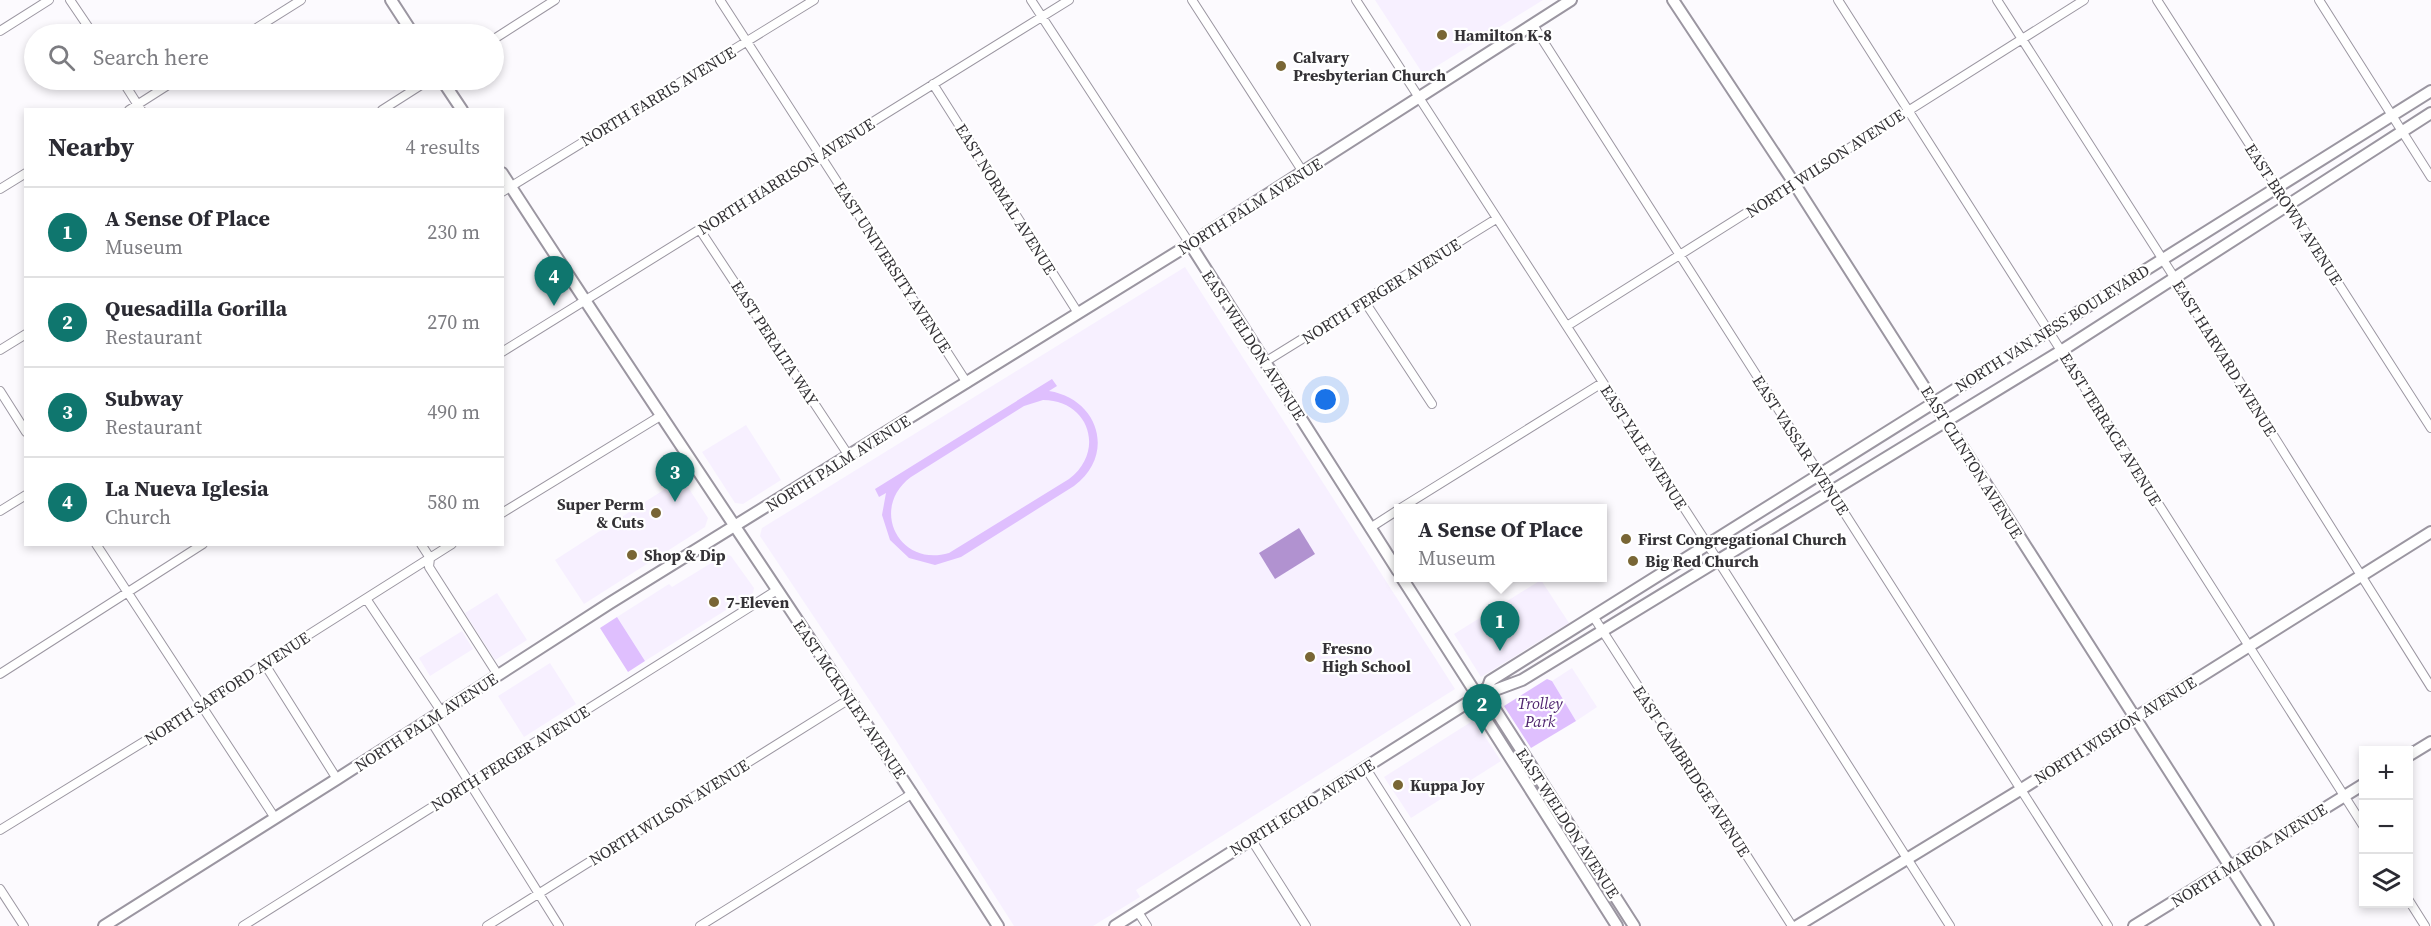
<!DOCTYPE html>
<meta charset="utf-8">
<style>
body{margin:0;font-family:"Source Serif 4",serif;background:#f7f7f7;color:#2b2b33}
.controls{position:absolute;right:18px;bottom:18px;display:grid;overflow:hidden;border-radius:0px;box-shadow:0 3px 9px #0003}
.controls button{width:54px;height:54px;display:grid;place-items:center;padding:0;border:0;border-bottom:2px solid #e1e1e2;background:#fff;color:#2b2b33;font:30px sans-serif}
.you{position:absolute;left:1326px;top:400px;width:21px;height:21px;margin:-15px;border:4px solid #fff;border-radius:50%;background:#1a73e8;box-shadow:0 0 0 9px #1a73e833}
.badge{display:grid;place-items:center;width:39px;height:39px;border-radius:50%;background:#0f766e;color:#fff;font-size:20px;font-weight:700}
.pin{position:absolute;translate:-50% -50px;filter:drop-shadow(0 2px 3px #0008)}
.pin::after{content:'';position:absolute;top:32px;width:21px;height:18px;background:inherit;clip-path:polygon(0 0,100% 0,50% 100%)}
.popup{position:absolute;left:1394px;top:504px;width:213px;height:78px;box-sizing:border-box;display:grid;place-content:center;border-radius:0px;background:#fff;filter:drop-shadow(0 2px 4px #0005);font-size:20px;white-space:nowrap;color:#7c7c81}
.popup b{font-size:22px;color:#2b2b33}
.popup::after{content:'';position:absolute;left:50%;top:100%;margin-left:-12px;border:12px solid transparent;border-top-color:#fff}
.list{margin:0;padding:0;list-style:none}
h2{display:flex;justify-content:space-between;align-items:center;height:78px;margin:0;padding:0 24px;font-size:26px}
h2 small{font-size:20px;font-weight:400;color:#7c7c81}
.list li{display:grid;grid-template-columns:39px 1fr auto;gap:18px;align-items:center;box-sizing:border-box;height:90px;padding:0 24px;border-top:2px solid #e1e1e2}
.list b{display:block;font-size:22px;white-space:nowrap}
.list p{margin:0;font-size:20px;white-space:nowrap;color:#7c7c81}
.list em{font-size:20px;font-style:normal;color:#7c7c81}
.icon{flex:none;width:33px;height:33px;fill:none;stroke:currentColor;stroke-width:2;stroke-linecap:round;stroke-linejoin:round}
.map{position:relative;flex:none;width:2431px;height:926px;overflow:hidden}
.search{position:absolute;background:#fff;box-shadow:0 3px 9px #0003;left:24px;top:24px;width:480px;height:66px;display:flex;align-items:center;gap:15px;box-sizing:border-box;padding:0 21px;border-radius:33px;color:#7c7c81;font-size:22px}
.panel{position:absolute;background:#fff;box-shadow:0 3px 9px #0003;left:24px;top:108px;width:480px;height:438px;border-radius:0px}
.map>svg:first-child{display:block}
.built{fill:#f7f0ff}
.green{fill:#dfbffe;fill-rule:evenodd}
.water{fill:#b192d0}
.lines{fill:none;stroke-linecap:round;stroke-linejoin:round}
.street-casing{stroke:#9b96a1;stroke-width:10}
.secondary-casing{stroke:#9b96a1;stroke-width:14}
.street{stroke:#fff;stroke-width:8}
.secondary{stroke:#fff;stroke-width:10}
.poi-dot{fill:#796635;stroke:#fff;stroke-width:2}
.labels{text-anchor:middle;stroke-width:4.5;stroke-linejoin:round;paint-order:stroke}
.poi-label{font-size:16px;font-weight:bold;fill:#343236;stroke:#fff;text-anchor:start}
.street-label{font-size:16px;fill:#343236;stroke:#fff}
.park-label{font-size:16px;font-style:italic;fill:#4f256f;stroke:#fff}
</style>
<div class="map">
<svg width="2431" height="926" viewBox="0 0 2431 926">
<rect width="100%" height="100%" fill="#fcfafe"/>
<path class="built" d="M 1375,0 L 1543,0 L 1429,71 L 1421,71 Z
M 1185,267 L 1455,689 L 1136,890 L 1140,897 L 1093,926 L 1014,926 L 892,734 L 760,536 L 762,528 Z
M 746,425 L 781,480 L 743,504 L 735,503 L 702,452 Z
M 682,478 L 708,518 L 705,527 L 584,604 L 555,560 Z
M 726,554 L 731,556 L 754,588 L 753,593 L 645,661 L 617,617 L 669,584 L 672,587 Z
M 1541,580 L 1569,623 L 1481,677 L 1454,634 Z
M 497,593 L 527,640 L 495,660 L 465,613 Z
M 462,631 L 473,649 L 430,676 L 419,658 Z
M 550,663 L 576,704 L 524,737 L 498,696 Z
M 1572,668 L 1597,707 L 1576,721 L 1552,681 Z
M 1474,720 L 1501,761 L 1411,818 L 1384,777 Z"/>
<path class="green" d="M 1052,379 L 1057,386 L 1049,391 C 1099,399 1116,455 1074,486 L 961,557 L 935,565 L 909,558 L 890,540 L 882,515 L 886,493 L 879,497 L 875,489 ZM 1043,400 C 1089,400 1106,451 1069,479 L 949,553 C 899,568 869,508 911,477 L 1024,406 Z
M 617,617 L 645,661 L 628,672 L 600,628 Z
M 1547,679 L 1552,681 L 1576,721 L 1531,748 L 1504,706 Z"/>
<path class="water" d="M 1299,528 L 1315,554 L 1275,579 L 1259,553 Z"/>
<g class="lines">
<defs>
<path id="street" d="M 70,0 L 93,34
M 720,0 L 967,383
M 1031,0 L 1190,244
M 1192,0 L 1303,172
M 1356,0 L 1708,545 L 1950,926
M 1838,0 L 2364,827
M 1997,0 L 2174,277 L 2431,687
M 2157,0 L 2431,428
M 2319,0 L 2431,177
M 1533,25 L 2108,926
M 0,31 L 49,0
M 247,34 L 301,0
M 494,39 L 555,0
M 122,80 L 141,110
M 933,84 L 1078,313
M 129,110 L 176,80
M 382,110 L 429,80
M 0,189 L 26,173
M 502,192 L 814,0
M 700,230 L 849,456
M 1365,302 L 1432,404
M 1567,326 L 2084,0
M 0,350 L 26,334
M 502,352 L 1069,0
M 1265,362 L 1496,219
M 0,391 L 26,432
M 1401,508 L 1602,383
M 0,511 L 26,495
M 502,513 L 662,415
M 1370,528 L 1398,510
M 96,544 L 275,818
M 421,544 L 430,558 L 429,567 L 498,675
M 367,600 L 441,711
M 1593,616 L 1792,926
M 264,663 L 337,779
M 0,674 L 203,544
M 429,718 L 559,926
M 1365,767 L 1466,926
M 0,830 L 202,706 L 264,663 L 452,544
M 1251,839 L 1306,926
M 0,889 L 24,926
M 2408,899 L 2425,926
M 1138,912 L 1147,926
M 243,926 L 777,590
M 487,926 L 851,698
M 700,926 L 913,793"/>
<path id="secondary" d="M 391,0 L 413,34
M 1673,0 L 1794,183 L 2268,926
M 442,80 L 462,110
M 502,173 C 665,426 836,673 998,926
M 1190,244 L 1398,571
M 1402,578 L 1477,695 L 1480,710 L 1617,926
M 1488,687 L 1495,690 L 1522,680 L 2061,351 L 2431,113
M 1477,695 L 1491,703 L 1634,926
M 2408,756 L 2431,742
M 104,926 L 337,779 L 610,603 L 1190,244 L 1571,0
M 1115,926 L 1467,703 L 1488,687 L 1490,681 L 2431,91
M 1797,926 L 2020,790 L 2431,532
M 2134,926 L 2364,784"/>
</defs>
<use href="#street" class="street-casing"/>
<use href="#secondary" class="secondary-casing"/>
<use href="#street" class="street"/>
<use href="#secondary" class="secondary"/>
</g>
<g class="poi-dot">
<circle cx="1442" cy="35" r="6"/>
<circle cx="1281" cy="66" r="6"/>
<circle cx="656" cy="513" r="6"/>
<circle cx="1626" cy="539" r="6"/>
<circle cx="632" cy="555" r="6"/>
<circle cx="1633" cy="561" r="6"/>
<circle cx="714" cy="602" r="6"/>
<circle cx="1310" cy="657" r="6"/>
<circle cx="1398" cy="785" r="6"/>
</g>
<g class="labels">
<g class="poi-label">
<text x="1454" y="41">Hamilton K-8</text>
<text x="1293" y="63">Calvary<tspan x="1293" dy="18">Presbyterian Church</tspan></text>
<text x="644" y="510" text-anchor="end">Super Perm<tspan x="644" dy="18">&amp; Cuts</tspan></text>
<text x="1638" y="545">First Congregational Church</text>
<text x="644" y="561">Shop &amp; Dip</text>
<text x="1645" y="567">Big Red Church</text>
<text x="726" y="608">7-Eleven</text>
<text x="1322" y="654">Fresno<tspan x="1322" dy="18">High School</tspan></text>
<text x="1410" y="791">Kuppa Joy</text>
</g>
<g class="street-label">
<text transform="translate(658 96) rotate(-31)" y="6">NORTH FARRIS AVENUE</text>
<text transform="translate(1825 163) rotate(-33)" y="6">NORTH WILSON AVENUE</text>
<text transform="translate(786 176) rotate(-32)" y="6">NORTH HARRISON AVENUE</text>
<text transform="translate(1006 199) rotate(58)" y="6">EAST NORMAL AVENUE</text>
<text transform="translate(1250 206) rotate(-32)" y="6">NORTH PALM AVENUE</text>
<text transform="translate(2294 214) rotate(57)" y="6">EAST BROWN AVENUE</text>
<text transform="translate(893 267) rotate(57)" y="6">EAST UNIVERSITY AVENUE</text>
<text transform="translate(1381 291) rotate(-32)" y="6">NORTH FERGER AVENUE</text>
<text transform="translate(2052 328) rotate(-32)" y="6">NORTH VAN NESS BOULEVARD</text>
<text transform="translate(775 343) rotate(57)" y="6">EAST PERALTA WAY</text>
<text transform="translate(1254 345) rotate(57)" y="6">EAST WELDON AVENUE</text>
<text transform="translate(2225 358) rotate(58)" y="6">EAST HARVARD AVENUE</text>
<text transform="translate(2111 429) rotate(58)" y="6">EAST TERRACE AVENUE</text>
<text transform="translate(1801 445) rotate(57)" y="6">EAST VASSAR AVENUE</text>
<text transform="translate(1644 447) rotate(57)" y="6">EAST YALE AVENUE</text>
<text transform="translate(1972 462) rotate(58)" y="6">EAST CLINTON AVENUE</text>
<text transform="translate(838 463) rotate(-32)" y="6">NORTH PALM AVENUE</text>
<text transform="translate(227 688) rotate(-33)" y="6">NORTH SAFFORD AVENUE</text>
<text transform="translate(850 699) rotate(56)" y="6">EAST MCKINLEY AVENUE</text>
<text transform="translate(426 722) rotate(-33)" y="6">NORTH PALM AVENUE</text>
<text transform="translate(2115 730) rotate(-32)" y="6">NORTH WISHON AVENUE</text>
<text transform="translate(510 758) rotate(-32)" y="6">NORTH FERGER AVENUE</text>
<text transform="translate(1692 771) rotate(57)" y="6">EAST CAMBRIDGE AVENUE</text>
<text transform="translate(1302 807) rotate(-32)" y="6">NORTH ECHO AVENUE</text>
<text transform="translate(669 812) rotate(-32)" y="6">NORTH WILSON AVENUE</text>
<text transform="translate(1568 823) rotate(57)" y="6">EAST WELDON AVENUE</text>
<text transform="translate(2249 855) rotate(-32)" y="6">NORTH MAROA AVENUE</text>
</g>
<g class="park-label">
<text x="1540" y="709">Trolley<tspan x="1540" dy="18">Park</tspan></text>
</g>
</g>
</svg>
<div class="controls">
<button>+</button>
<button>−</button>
<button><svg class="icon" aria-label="layers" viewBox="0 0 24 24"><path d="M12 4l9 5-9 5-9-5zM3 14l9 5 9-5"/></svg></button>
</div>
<div class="you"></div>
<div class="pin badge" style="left:1500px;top:651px">1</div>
<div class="popup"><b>A Sense Of Place</b>Museum</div>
<div class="pin badge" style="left:1482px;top:734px">2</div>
<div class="pin badge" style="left:675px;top:502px">3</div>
<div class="pin badge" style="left:554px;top:306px">4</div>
<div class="search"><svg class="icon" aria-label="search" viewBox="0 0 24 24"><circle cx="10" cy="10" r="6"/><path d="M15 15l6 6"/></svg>Search here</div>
<section class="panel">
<h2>Nearby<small>4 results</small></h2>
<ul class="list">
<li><span class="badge">1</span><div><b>A Sense Of Place</b><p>Museum</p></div><em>230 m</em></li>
<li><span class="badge">2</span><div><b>Quesadilla Gorilla</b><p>Restaurant</p></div><em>270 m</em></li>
<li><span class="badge">3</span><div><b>Subway</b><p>Restaurant</p></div><em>490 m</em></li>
<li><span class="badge">4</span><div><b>La Nueva Iglesia</b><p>Church</p></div><em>580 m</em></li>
</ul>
</section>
</div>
